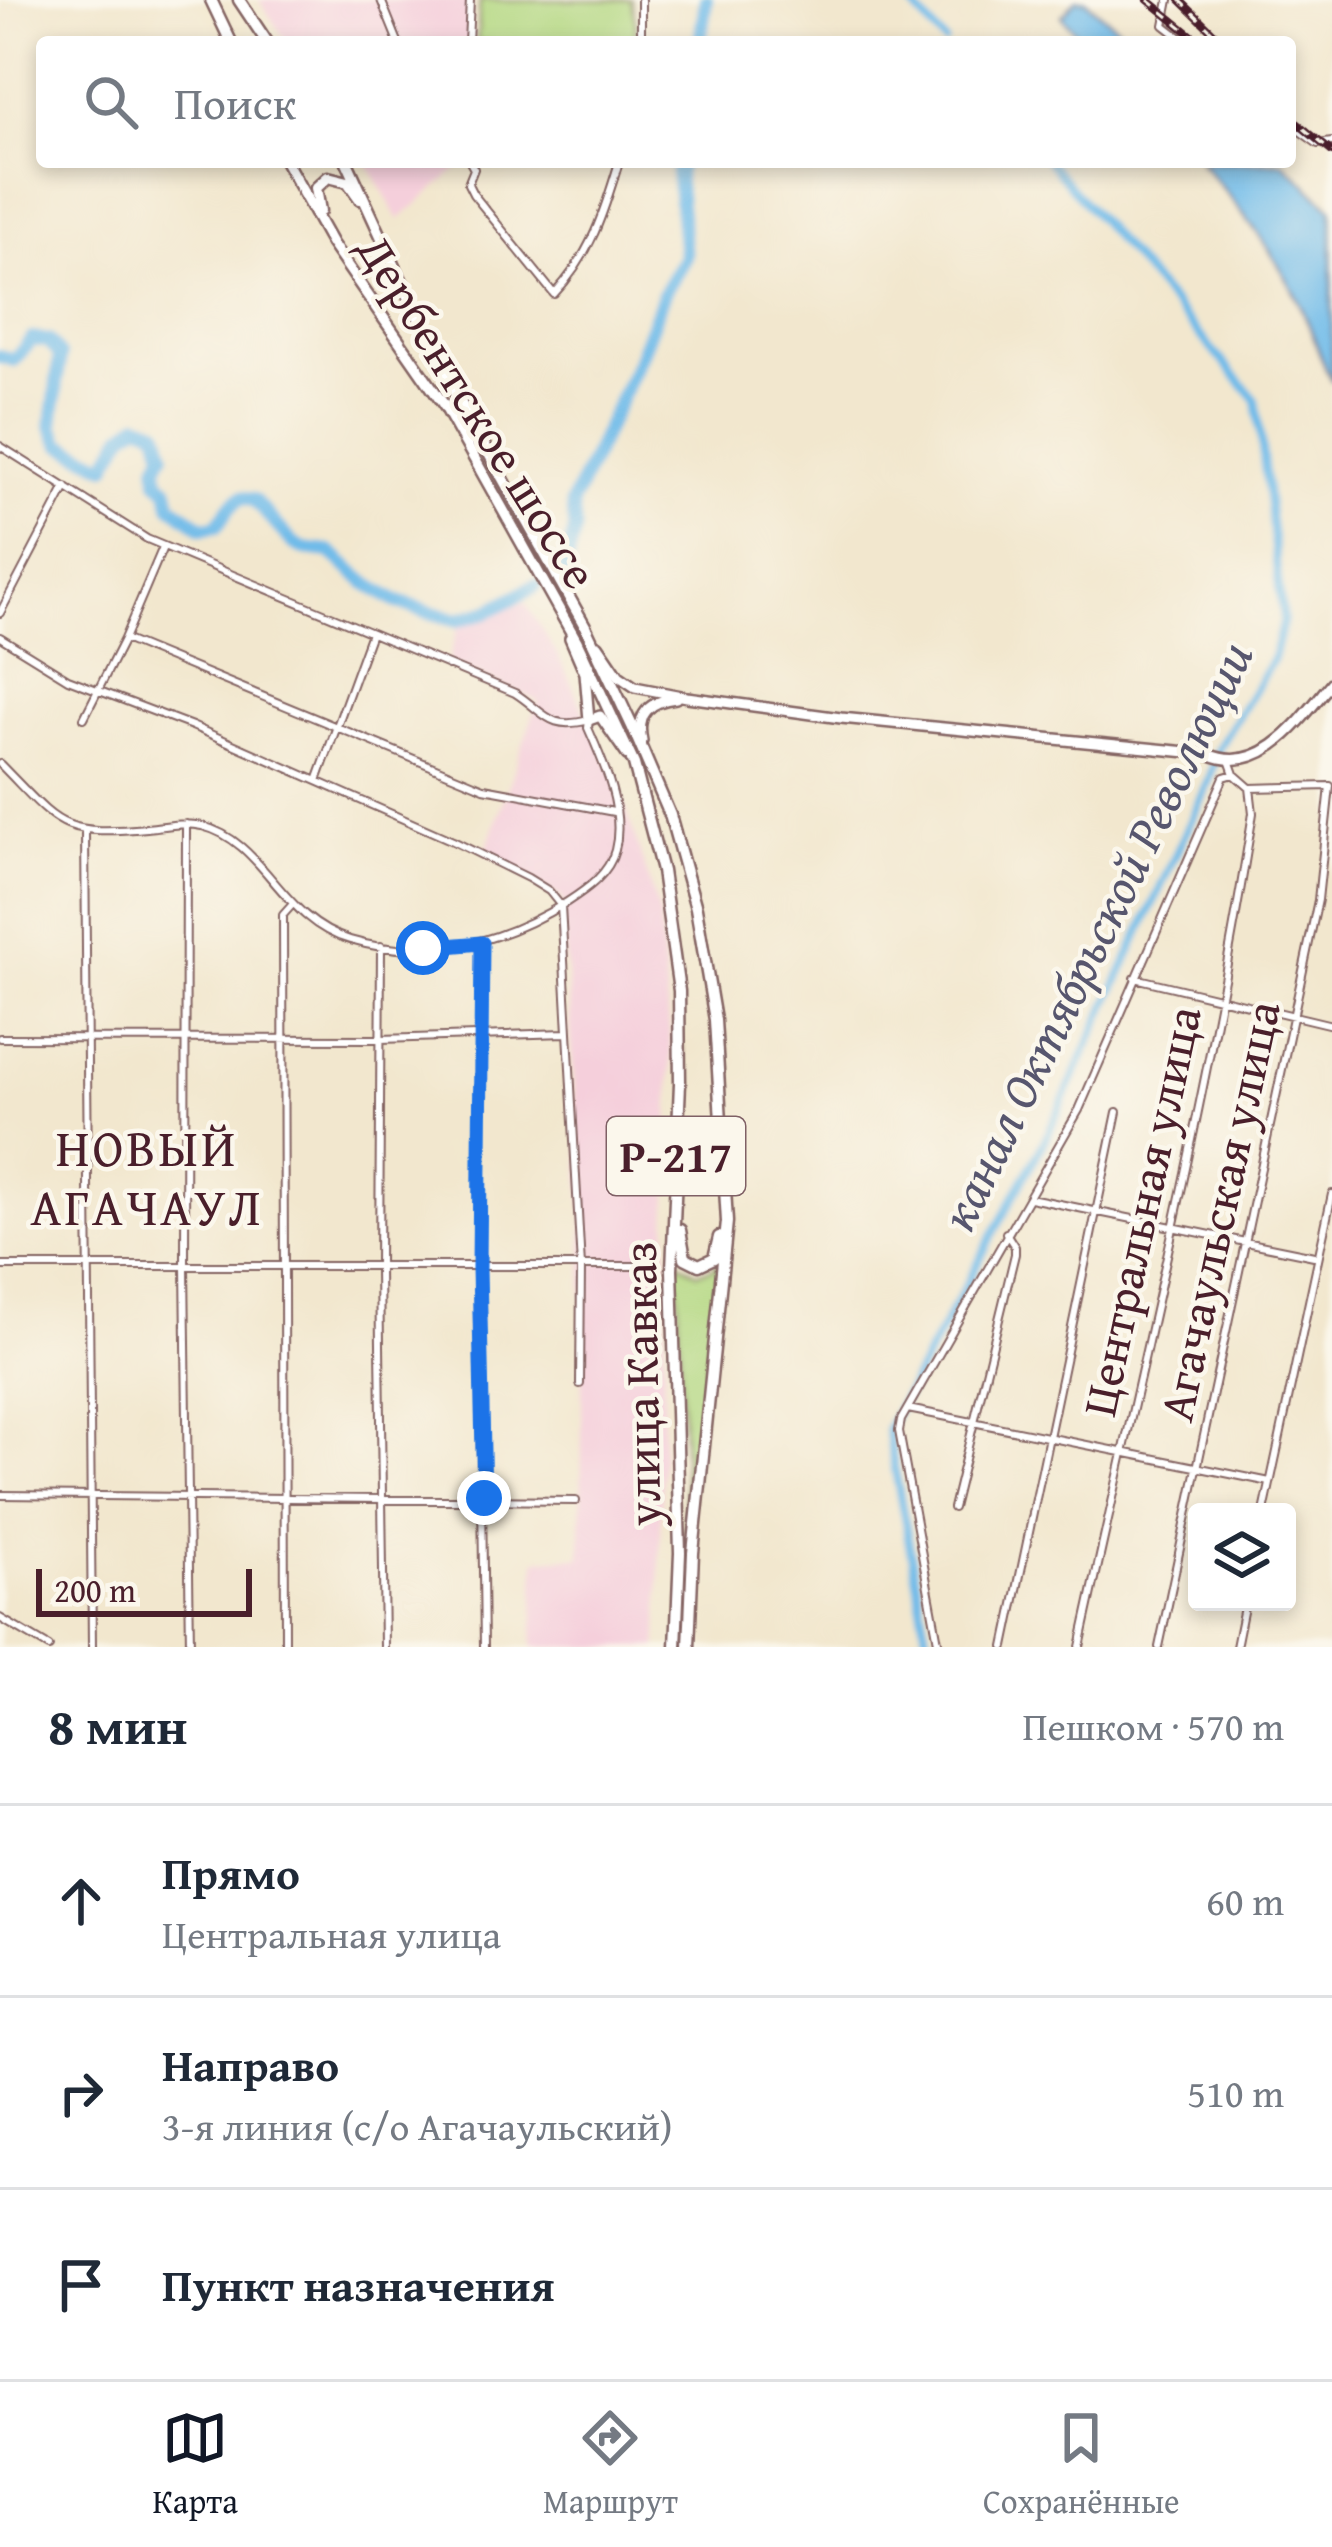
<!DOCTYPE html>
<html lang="ru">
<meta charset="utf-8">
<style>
body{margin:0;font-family:"Gentium Book Plus",serif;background:#f6f6f7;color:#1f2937}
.controls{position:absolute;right:36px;bottom:36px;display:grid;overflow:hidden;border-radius:12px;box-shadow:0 6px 18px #0003}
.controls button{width:108px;height:108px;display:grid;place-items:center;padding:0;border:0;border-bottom:3px solid #e0e1e3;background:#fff;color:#1f2937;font:60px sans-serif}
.scale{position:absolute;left:36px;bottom:30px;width:216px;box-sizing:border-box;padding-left:12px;border:6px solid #4a1f2b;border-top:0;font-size:33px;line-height:42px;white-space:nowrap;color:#4a1f2b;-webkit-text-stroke:9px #fbf7ec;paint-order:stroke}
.stop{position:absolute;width:36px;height:36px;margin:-27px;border:9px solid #1a73e8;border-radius:50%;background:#fff}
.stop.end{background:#1a73e8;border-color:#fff;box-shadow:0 3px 12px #0008}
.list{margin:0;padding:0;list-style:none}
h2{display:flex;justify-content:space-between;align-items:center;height:156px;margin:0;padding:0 48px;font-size:51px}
h2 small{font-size:39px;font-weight:400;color:#747a83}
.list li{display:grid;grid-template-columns:78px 1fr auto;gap:36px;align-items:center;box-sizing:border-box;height:192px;padding:0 48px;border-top:3px solid #e0e1e3}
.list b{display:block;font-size:45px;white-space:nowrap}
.list p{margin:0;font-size:39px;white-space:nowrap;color:#747a83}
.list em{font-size:39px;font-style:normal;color:#747a83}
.icon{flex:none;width:66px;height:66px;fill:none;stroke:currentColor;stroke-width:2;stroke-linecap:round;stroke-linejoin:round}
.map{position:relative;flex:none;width:1332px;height:1647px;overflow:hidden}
.search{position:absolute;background:#fff;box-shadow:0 6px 18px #0003;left:36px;right:36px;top:36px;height:132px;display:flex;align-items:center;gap:30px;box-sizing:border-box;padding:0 42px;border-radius:12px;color:#747a83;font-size:45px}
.sheet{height:732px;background:#fff}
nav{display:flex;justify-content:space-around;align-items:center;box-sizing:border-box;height:168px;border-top:3px solid #e0e1e3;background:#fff;font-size:33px;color:#747a83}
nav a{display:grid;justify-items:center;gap:6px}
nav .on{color:#111827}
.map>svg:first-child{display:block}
.built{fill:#f5cfdb}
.green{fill:#b2d780;stroke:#7e7b56;stroke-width:3}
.water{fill:#70bbe9;stroke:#5d6d8a;stroke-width:3}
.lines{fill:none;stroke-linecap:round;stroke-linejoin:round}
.canal{stroke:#70bbe9;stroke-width:8}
.river{stroke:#70bbe9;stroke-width:14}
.street-casing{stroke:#856564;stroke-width:10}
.secondary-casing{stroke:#856564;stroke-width:14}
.highway-casing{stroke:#856564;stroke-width:15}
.street{stroke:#fff;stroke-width:6}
.secondary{stroke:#fff;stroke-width:9}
.highway{stroke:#fff;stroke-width:10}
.rail-casing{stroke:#4a1f2b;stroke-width:8}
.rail{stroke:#fbf7ec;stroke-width:3;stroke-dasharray:9;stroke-linecap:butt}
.route{stroke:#1a73e8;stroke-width:15}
.labels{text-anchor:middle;stroke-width:9;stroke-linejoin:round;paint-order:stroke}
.shield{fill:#fbf7ec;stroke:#7f6065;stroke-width:3}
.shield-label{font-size:45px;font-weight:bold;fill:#4a1f2b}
.street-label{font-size:48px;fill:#4a1f2b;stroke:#fbf7ec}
.water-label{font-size:51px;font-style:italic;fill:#57566e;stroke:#fbf7ec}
.neighbourhood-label{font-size:51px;letter-spacing:3px;fill:#4a1f2b;stroke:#fbf7ec}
</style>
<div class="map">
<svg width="1332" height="1647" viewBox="0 0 1332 1647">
<rect width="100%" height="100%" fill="#fbf7ec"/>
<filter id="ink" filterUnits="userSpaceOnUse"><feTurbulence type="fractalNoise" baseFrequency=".00833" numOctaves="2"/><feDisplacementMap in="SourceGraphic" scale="24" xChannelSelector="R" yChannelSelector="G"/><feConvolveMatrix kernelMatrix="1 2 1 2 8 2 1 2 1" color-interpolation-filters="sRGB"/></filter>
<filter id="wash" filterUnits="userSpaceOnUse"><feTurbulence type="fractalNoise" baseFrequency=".004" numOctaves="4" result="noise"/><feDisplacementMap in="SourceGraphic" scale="48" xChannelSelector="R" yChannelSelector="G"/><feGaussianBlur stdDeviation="2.7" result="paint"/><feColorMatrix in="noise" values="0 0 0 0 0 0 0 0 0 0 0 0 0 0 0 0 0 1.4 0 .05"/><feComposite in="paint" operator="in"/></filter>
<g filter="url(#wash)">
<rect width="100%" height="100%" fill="#f2e7ce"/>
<path class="built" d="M 259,0 L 472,0 L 469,42 L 287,42 Z
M 367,162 L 465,162 L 399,220 Z
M 525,602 L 558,656 L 618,782 L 659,914 L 671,1051 L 658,1647 L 533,1647 L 536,1559 L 581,1557 L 583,1217 L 562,898 L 485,853 L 538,701 L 448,662 L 461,617 L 486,616 Z"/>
<path class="green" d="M 480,0 L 631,0 L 636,25 L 635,42 L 477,42 Z
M 677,1260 L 697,1273 L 713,1268 L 720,1260 L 686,1533 Z"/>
<path class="water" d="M 1076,0 L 1085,0 L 1135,42 L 1084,42 L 1062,16 Z
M 1200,162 L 1283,162 L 1332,209 L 1332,382 C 1319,357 1312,328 1299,302 C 1274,250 1238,205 1200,162 Z"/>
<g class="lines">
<path class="canal" d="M 908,0 L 945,42
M 929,1647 L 887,1429 L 1048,1134 L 1208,783 L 1219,747 L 1273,659 L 1283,620 L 1256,400 L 1049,162"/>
<path class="river" d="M 700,42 L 706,0
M 0,356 L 14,360 L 32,339 L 49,341 L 60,355 L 52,427 L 61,444 L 106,466 L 124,434 L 139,423 L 158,430 L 164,453 L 157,466 L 158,481 L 168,489 L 171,505 L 203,528 L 217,526 L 230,507 L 242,497 L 254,500 L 292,542 L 304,549 L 330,552 L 365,582 L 395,601 L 422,610 L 458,620 L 489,611 L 535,586
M 565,569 L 575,529 L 572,503 L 639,358 L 664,293 L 685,257 L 677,173 L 681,162"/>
</g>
</g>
<g filter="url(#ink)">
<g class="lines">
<defs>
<path id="street" d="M 381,0 L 398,42
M 641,0 L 641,42
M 1169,0 L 1164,25 L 1186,42
M 468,42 L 470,0
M 1290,124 L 1318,144 L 1332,142
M 470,162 L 474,169 L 468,184 L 473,194 L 554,294 C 591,255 604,212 619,162
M 0,446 L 147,539 L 515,693 C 545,712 548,731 589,720 L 588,728 C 604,764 625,810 615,850 C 609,874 587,889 567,902 C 501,943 427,963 350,940 C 279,919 266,842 202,826 C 184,822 165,826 147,828 C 58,836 60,825 0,764
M 0,613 L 66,487
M 0,637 L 68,679 L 192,726 L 453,841 L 528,878 L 549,891 L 561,906 L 581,1267 L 580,1384
M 124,639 L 484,788 L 614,812
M 84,718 L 124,639 L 163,547
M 1229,760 L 1234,774 L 1250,788
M 317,781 L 371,633
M 1250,788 L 1330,786
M 186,824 L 185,1267 L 190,1647
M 85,832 L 92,1647
M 482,943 L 479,1268 L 484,1647
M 381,946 L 379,1269 L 384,1647
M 1135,978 L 1332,1025
M 0,1038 L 381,1039 L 566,1033
M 1030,1198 L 1314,1256
M 0,1266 L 645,1266
M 908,1409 L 1270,1482
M 0,1495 L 576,1501
M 953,1508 L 1015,1254 L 1015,1247 L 1006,1233
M 1264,1512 L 1332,1194
M 0,1618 L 49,1647
M 285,1647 L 283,915 L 292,905
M 939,1647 L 899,1431 L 901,1420 L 1079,1110 L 1224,777 L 1234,774
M 1005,1647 L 1117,1112
M 1080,1647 C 1140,1370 1209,1093 1253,813 L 1250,788
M 1159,1647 L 1318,900 L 1330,786
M 1236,1647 L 1245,1602"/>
<path id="secondary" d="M 570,638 L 585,673 L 589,720 L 600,716 L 627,755
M 598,645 L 619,676 L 635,687 L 687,697 L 841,718 L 1208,754 C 1262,778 1302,718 1332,682
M 642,741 C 636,714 649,701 676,698"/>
<path id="highway" d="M 211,0 L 231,42
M 239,0 L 267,42
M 286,162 L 332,244 L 446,408 L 577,642 L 634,764 L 662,871 L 679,991 L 680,1083 L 672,1269 L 680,1553 L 676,1647
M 347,162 L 444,373 L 585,626 L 632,726 L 670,815 L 696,908 L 715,1020 L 727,1222 L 693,1553 L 689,1647
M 320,211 L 316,188 L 328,177 L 348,182 L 360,199
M 680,1230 L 685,1258 L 699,1265 L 714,1258 L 719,1237"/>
</defs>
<use href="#street" class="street-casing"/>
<use href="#secondary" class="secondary-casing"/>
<use href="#highway" class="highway-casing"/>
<use href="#street" class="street"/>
<use href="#secondary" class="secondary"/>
<use href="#highway" class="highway"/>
<defs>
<path id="rail" d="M 1148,0 L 1200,42
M 1180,0 L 1223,42
M 1290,117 L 1332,152"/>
</defs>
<use href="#rail" class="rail-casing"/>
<use href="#rail" class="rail"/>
</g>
</g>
<g class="lines" filter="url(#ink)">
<path class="route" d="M 423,948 L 482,943 L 479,1268 L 484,1498"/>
</g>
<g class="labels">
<rect class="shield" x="607" y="1117" width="138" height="78" rx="9"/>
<g class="shield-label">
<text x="676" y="1172">Р-217</text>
</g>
<g class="street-label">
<text transform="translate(478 411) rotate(58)" y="17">Дербентское шоссе</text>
<text transform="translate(1141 1211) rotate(-78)" y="17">Центральная улица</text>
<text transform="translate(1219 1211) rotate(-78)" y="17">Агачаульская улица</text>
<text transform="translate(641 1384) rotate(-91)" y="17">улица Кавказ</text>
</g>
<g class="water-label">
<text transform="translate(1096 935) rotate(-64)" y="18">канал Октябрьской Революции</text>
</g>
<g class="neighbourhood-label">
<text x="147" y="1166">НОВЫЙ<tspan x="147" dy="59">АГАЧАУЛ</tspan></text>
</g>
</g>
</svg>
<div class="controls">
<button><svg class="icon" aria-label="layers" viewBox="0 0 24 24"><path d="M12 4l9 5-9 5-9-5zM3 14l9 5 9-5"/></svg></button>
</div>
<div class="scale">200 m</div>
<div class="stop" style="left:423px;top:948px"></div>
<div class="stop end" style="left:484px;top:1498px"></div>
<div class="search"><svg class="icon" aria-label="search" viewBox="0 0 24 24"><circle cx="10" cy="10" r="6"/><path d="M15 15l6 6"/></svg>Поиск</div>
</div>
<section class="sheet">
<h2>8 мин<small>Пешком · 570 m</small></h2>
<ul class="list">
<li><svg class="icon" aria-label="ahead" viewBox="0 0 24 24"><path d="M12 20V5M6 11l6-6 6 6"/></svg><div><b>Прямо</b><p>Центральная улица</p></div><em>60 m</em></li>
<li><svg class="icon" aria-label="right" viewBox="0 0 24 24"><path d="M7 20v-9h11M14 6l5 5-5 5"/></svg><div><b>Направо</b><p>3-я линия (с/о Агачаульский)</p></div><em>510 m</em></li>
<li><svg class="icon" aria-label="arrive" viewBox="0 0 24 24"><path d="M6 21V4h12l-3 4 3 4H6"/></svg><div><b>Пункт назначения</b></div></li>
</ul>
</section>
<nav>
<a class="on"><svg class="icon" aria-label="map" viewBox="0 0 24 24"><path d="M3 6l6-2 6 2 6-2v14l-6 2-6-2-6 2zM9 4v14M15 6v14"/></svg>Карта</a>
<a><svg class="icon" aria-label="directions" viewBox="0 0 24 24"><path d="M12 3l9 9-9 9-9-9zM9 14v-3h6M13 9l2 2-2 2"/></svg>Маршрут</a>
<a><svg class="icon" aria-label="saved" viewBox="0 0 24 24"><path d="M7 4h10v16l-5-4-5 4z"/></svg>Сохранённые</a>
</nav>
